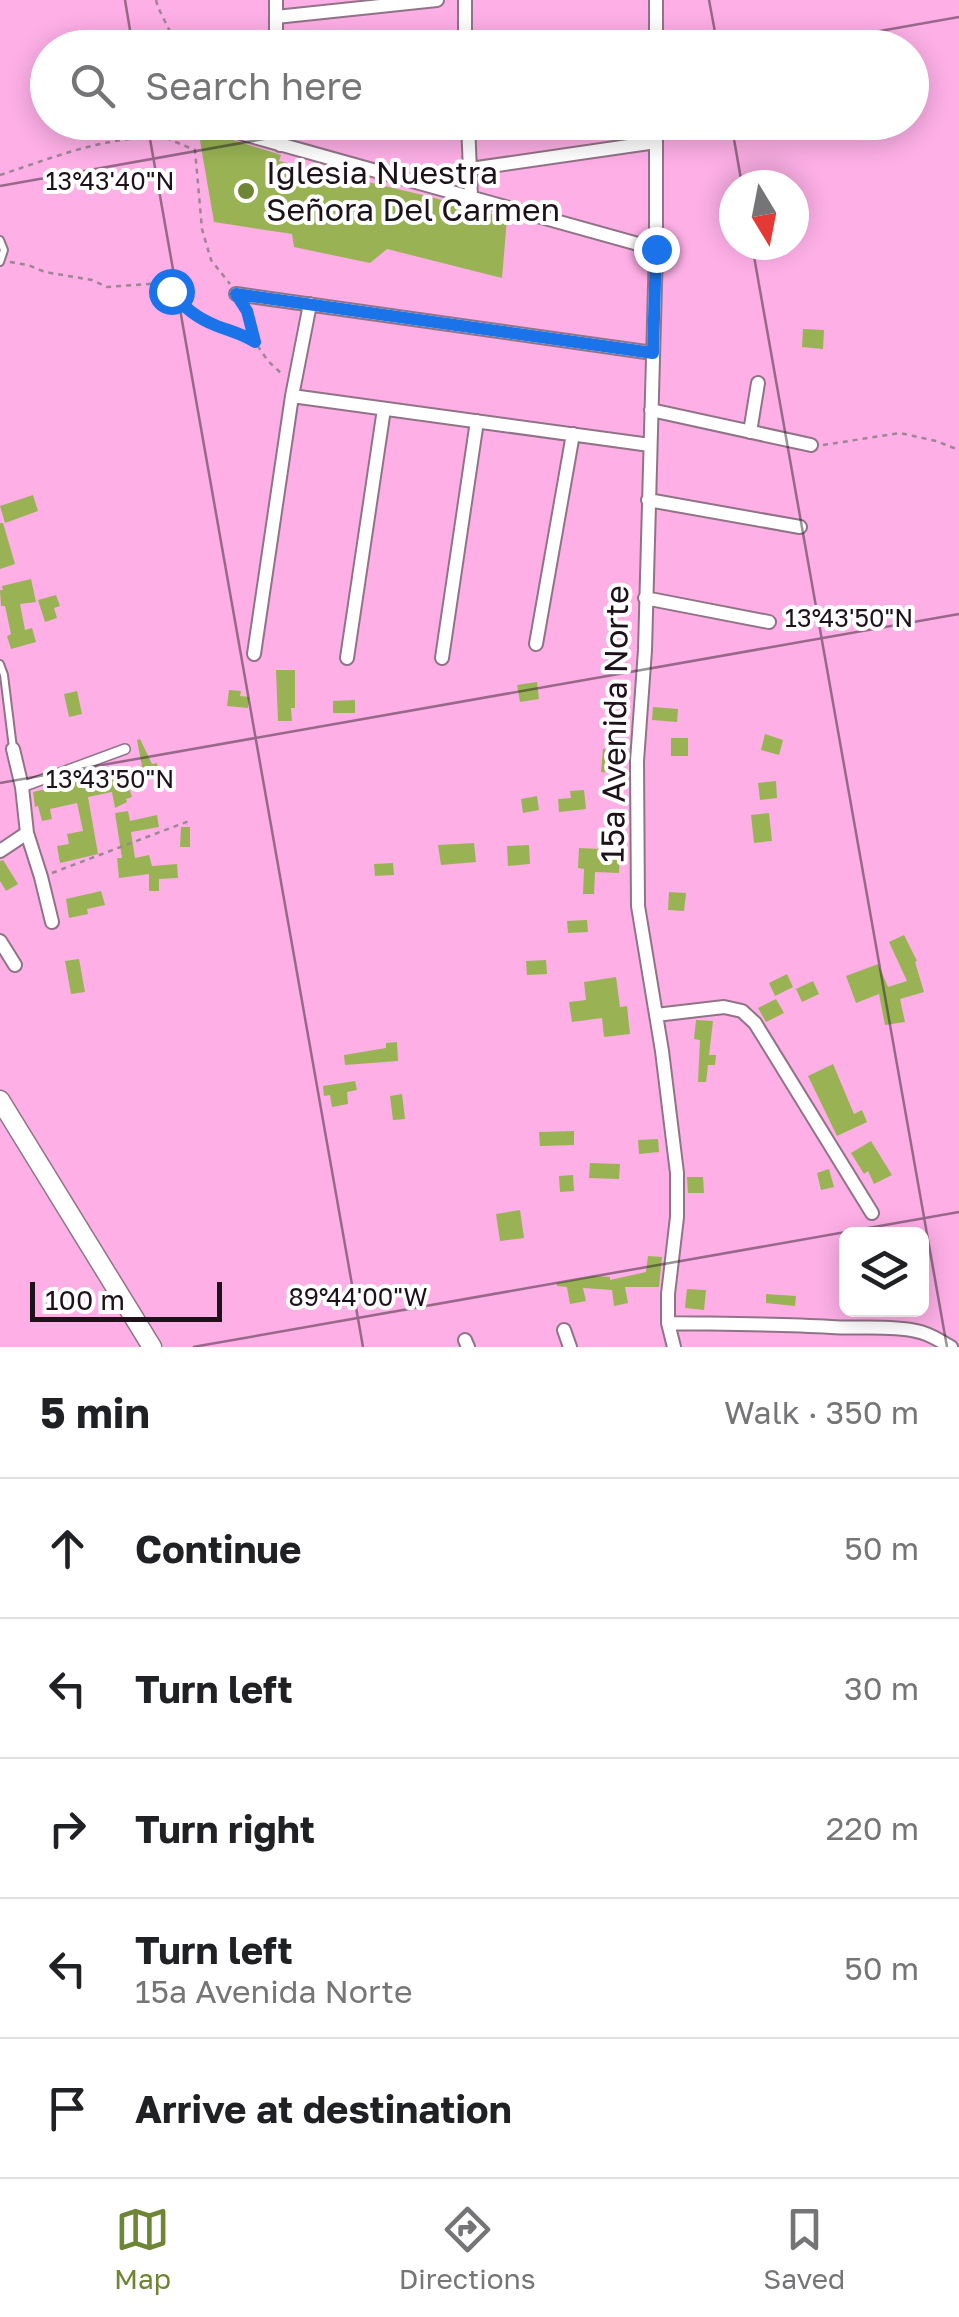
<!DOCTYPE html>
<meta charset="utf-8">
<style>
body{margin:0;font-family:"Golos Text",sans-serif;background:#f2f2f2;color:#202124}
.controls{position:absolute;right:30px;bottom:30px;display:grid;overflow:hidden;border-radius:15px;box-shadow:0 5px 25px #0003}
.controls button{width:90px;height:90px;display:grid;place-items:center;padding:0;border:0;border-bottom:2px solid #e0e0e0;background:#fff;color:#202124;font:50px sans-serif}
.compass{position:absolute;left:719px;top:170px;width:90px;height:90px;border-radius:50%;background:#fff;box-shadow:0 5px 25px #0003;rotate:170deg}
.scale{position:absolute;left:30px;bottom:25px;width:192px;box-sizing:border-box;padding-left:10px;border:5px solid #1d121a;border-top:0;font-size:28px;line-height:35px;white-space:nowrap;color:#1d121a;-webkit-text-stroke:8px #fff;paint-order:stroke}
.stop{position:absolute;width:30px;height:30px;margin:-22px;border:8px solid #1a73e8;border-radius:50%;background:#fff}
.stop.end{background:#1a73e8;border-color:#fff;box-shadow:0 2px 10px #0008}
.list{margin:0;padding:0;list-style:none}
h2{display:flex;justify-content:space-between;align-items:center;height:130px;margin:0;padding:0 40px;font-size:42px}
h2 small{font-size:32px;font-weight:400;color:#757577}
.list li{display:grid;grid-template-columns:65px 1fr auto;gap:30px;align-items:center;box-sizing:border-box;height:140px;padding:0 40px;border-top:2px solid #e0e0e0}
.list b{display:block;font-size:38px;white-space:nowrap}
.list p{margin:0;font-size:32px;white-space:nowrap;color:#757577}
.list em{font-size:32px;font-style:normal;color:#757577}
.icon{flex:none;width:55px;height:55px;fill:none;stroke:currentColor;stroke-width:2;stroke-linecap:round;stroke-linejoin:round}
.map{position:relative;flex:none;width:959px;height:1347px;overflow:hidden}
.search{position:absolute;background:#fff;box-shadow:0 5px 25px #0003;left:30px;right:30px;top:30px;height:110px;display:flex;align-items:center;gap:25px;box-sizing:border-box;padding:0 35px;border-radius:55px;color:#757577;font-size:38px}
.sheet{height:830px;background:#fff}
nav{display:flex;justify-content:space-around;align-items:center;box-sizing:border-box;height:140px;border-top:2px solid #e0e0e0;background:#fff;font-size:28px;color:#757577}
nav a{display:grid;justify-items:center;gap:5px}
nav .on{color:#6f8536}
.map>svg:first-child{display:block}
.green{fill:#fdafe6;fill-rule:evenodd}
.building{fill:#99b354}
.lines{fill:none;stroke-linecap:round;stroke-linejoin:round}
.service-casing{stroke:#907387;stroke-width:10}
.pedestrian-casing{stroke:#907387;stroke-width:12}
.minor-casing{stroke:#907387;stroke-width:16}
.secondary-casing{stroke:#907387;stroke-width:21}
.path{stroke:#9d8595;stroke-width:2.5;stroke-dasharray:5 5;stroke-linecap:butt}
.service{stroke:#fff;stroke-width:6}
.pedestrian{stroke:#fff;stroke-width:9}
.minor{stroke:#fff;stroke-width:12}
.secondary{stroke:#fff;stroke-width:18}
.route{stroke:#1a73e8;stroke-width:12}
.ticks{fill:none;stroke:#1d121a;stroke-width:2.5;stroke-opacity:0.45}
.poi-dot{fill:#6f8536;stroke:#fff;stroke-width:4}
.labels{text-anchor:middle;stroke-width:8;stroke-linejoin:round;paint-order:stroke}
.poi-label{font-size:32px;fill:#1d121a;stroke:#fff;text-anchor:start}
.street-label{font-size:32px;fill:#1d121a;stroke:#fff}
.ticks-label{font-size:25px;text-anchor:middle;fill:#1d121a;stroke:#fff;stroke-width:8;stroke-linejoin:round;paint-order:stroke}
</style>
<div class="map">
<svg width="959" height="1347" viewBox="0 0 959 1347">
<rect width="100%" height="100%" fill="#f5d4ea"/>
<path class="green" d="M 0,0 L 959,0 L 959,1347 L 0,1347 ZM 48,48 L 912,48 L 912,122 L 48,122 ZM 734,185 L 794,185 L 794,245 L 734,245 ZM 846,1234 L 922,1234 L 922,1310 L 846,1310 Z"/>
<path class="building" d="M 198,129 L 281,155 L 279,161 L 427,196 L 507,218 L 502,278 L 387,249 L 370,263 L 294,247 L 292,234 L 214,222 Z
M 803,329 L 824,330 L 823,349 L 802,347 Z
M 33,495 L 38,511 L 5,523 L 0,506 Z
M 0,523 L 3,523 L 15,564 L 0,569 Z
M 31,579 L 36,602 L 20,604 L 25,630 L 32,628 L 36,642 L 11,649 L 7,636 L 11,634 L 5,606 L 1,606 L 0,590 L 3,590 L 2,586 Z
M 56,595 L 60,606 L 54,608 L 57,618 L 45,622 L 38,600 Z
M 276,670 L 295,670 L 295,708 L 291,708 L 292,721 L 278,721 Z
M 537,682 L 539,699 L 520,702 L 517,685 Z
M 229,690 L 241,691 L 240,696 L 249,697 L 248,708 L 227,706 Z
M 77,691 L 82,714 L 69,717 L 64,694 Z
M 355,700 L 355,713 L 333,713 L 333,701 Z
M 653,707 L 678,709 L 677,722 L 652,720 Z
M 765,734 L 783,740 L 779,755 L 761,750 Z
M 671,738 L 688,738 L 688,756 L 671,756 Z
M 140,739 L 152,764 L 157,763 L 158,767 L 127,782 L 132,797 L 126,799 L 127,802 L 115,808 L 112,792 L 88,797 L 98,854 L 60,863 L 57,846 L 69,844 L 67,834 L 83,831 L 77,803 L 50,809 L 52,819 L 42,821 L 38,806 L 35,807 L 33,792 L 142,766 L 137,740 Z
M 603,749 L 619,750 L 617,773 L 601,772 Z
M 776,781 L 777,798 L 760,800 L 758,783 Z
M 584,790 L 586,809 L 559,812 L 558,799 L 571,798 L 570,791 Z
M 537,796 L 539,810 L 523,813 L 521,799 Z
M 128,811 L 130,821 L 157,815 L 159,827 L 131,832 L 135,858 L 149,855 L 152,866 L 177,864 L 178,878 L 159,879 L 159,891 L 149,891 L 149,874 L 119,878 L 117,858 L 122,858 L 115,813 Z
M 769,813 L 772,841 L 754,843 L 751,815 Z
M 181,827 L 190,827 L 190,847 L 180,847 Z
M 474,843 L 476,862 L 441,865 L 438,845 Z
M 529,845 L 530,864 L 508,866 L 507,846 Z
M 579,848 L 620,850 L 619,873 L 595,872 L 594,894 L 583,894 L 584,869 L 578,868 Z
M 3,860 L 18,884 L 6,891 L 0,881 L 0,861 Z
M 393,863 L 394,875 L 375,876 L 374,864 Z
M 101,891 L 105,905 L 87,909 L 88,914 L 69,918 L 66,899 Z
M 669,892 L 686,893 L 684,911 L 668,910 Z
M 587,920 L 588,932 L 568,933 L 567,921 Z
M 904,935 L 917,961 L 915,962 L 924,992 L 900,999 L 905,1022 L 885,1025 L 879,994 L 856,1003 L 846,976 L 878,964 L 888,987 L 907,981 L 889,942 Z
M 79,959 L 85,992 L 71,994 L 65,961 Z
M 546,960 L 547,974 L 527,975 L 526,961 Z
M 787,974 L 793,987 L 775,996 L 769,983 Z
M 616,977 L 620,1007 L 627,1006 L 630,1034 L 604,1037 L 602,1018 L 572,1022 L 569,1002 L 586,1000 L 584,982 Z
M 813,981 L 819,994 L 802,1002 L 796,989 Z
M 776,999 L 784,1013 L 766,1022 L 758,1008 Z
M 696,1020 L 713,1021 L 709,1055 L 716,1055 L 715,1065 L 708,1065 L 706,1082 L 698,1082 L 700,1040 L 694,1039 Z
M 397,1042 L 398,1061 L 345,1065 L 344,1055 L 386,1048 L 386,1043 Z
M 833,1064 L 854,1114 L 862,1110 L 867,1122 L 837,1136 L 808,1076 Z
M 355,1081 L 357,1090 L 347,1092 L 348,1104 L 332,1107 L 330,1095 L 324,1096 L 323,1086 Z
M 402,1094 L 405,1119 L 393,1120 L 390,1096 Z
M 574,1131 L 574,1145 L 540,1146 L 539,1132 Z
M 658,1139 L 659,1152 L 639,1154 L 638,1140 Z
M 871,1141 L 892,1175 L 874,1184 L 868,1171 L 864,1174 L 851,1153 Z
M 590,1163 L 620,1164 L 619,1179 L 589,1178 Z
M 829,1169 L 834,1187 L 821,1190 L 817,1173 Z
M 573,1175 L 574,1191 L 560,1192 L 559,1176 Z
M 703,1177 L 704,1193 L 688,1193 L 687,1177 Z
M 520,1210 L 524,1238 L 500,1241 L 496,1214 Z
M 648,1256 L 662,1257 L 659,1287 L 625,1287 L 628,1303 L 614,1306 L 612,1290 L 583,1288 L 586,1301 L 570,1304 L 567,1287 L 557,1286 L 557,1283 L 594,1276 L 610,1277 L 610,1280 L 646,1272 Z
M 687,1289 L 706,1290 L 704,1310 L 685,1308 Z
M 766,1294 L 796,1296 L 795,1306 L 766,1303 Z"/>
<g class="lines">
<defs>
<path id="service" d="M 0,240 L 4,250 L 0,262
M 0,664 L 4,675 L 13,748"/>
<path id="pedestrian" d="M 22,787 L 125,749"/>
<path id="minor" d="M 465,0 L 465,48
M 656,0 L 656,48
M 276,17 L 437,0
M 276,48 L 276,0
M 278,122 L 280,145
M 468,122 L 471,197
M 656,122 L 656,249 L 645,650 L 637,761 L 638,906 L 662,1051 L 677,1173 L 677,1217 L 668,1294 L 668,1323 L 674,1347
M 240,133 L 656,249
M 470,169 L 656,142
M 236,294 L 653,353
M 292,396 L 650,445
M 651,410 L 811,445
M 750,432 L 758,383
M 648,500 L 800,527
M 645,598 L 769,622
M 536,644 L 573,434
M 254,654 L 292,396 L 310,304
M 347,658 L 384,409
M 442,658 L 477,421
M 13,749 L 22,787 L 27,833 L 41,877 L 52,922
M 0,851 L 27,833
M 0,941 L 15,965
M 656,1015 L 724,1007 L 742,1011 L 755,1023 L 872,1213
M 668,1323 C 723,1324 777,1324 831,1327 C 859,1329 889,1325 916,1331 C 929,1333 940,1341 951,1347
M 564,1330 L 570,1347
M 465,1340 L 468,1347"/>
<path id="secondary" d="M 0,1100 L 152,1347"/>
</defs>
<use href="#service" class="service-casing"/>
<use href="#pedestrian" class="pedestrian-casing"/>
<use href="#minor" class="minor-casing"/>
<use href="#secondary" class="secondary-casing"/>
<path class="path" d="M 156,0 C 160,17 173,30 174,48
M 204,122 L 226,129
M 166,138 L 195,150 L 202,229 L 211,260 L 230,284
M 0,175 C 52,158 110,134 166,138 L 180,122
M 10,262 L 28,265 L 45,272 L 92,280 L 107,287 L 162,283 C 174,294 184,309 199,317 C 217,327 238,330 254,341
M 245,308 L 255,342 L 268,361 L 282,374
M 823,445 L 900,433 L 936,441 L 959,450
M 52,873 L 189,821"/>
<use href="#service" class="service"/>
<use href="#pedestrian" class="pedestrian"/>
<use href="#minor" class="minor"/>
<use href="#secondary" class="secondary"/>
</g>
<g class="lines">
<path class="route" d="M 171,291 C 184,308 197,318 217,326 C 230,331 243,334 255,342 L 247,311 L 236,294 L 653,353 L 656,249"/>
</g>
<path class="ticks" d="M 125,0 L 133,48M 709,0 L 718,48M 784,48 L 959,17M 147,122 L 363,1347M 731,122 L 742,185M 0,186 L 359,122M 752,245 L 947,1347M 0,783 L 959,614M 193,1347 L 959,1212"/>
<circle class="poi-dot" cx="246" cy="191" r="10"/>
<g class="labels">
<g class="poi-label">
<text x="266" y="184">Iglesia Nuestra<tspan x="266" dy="37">Señora Del Carmen</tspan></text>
</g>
<g class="street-label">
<text transform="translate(615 724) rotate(-89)" y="11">15a Avenida Norte</text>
</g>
</g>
<g class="ticks-label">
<text x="110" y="190">13°43'40"N</text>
<text x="849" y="627">13°43'50"N</text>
<text x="110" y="788">13°43'50"N</text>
<text x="358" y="1306">89°44'00"W</text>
</g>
</svg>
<div class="controls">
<button><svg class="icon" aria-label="layers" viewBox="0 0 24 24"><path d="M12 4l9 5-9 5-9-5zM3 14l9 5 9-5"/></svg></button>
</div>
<svg class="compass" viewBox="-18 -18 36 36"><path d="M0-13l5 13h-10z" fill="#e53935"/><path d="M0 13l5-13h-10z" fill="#757577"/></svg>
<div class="scale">100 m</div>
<div class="stop" style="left:171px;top:291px"></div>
<div class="stop end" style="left:656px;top:249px"></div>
<div class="search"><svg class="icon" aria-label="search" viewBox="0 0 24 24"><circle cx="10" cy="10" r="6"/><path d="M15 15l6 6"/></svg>Search here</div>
</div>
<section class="sheet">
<h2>5 min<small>Walk · 350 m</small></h2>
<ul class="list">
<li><svg class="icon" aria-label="ahead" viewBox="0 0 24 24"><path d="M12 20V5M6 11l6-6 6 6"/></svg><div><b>Continue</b></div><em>50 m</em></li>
<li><svg class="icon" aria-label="left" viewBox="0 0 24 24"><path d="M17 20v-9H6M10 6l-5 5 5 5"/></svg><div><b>Turn left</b></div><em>30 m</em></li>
<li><svg class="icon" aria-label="right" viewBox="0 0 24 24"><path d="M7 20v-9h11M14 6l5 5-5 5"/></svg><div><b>Turn right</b></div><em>220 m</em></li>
<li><svg class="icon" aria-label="left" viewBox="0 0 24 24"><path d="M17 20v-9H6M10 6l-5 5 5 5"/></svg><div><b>Turn left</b><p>15a Avenida Norte</p></div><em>50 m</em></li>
<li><svg class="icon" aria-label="arrive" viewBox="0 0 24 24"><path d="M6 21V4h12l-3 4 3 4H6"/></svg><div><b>Arrive at destination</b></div></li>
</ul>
</section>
<nav>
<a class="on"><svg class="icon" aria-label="map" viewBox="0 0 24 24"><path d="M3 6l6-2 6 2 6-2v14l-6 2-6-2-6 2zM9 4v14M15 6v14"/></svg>Map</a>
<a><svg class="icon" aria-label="directions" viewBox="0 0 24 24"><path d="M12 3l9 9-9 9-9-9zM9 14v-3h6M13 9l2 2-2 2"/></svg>Directions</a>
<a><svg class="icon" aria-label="saved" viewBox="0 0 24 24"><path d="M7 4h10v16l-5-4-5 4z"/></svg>Saved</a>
</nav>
